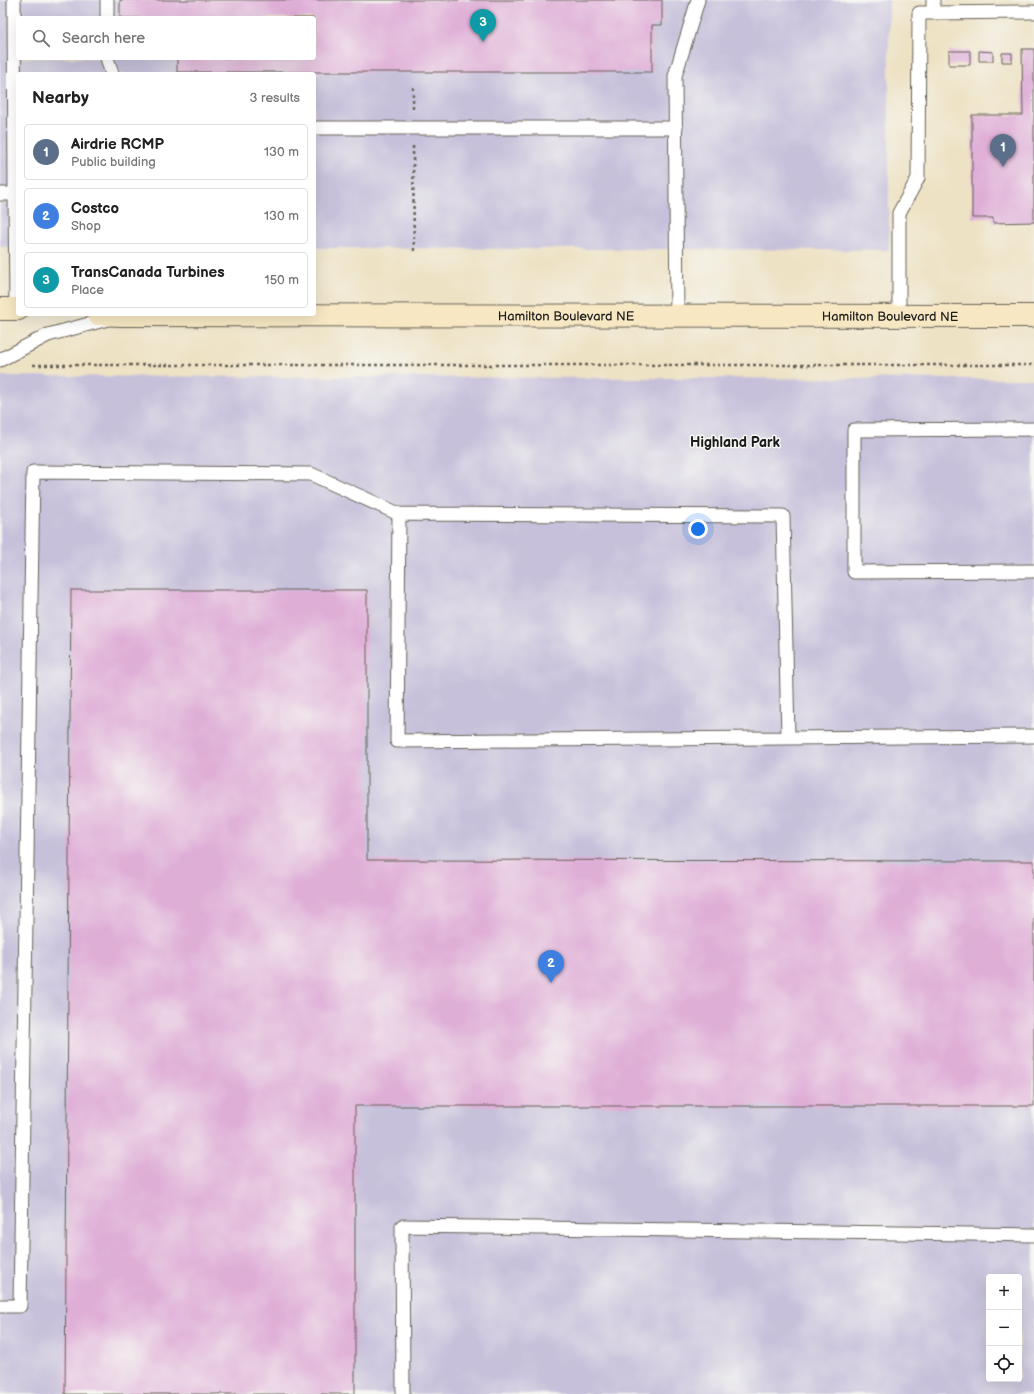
<!DOCTYPE html>
<meta charset="utf-8">
<style>
body{margin:0;font-family:"Balsamiq Sans",sans-serif;background:#f6f6f6;color:#222}
.controls{position:absolute;right:12px;bottom:12px;display:grid;overflow:hidden;border-radius:4px;box-shadow:0 4px 16px #0002}
.controls button{width:36px;height:36px;display:grid;place-items:center;padding:0;border:0;border-bottom:1px solid #e0e0e0;background:#fff;color:#222;font:20px sans-serif}
.you{position:absolute;left:698px;top:529px;width:14px;height:14px;margin:-10px;border:3px solid #fff;border-radius:50%;background:#1a73e8;box-shadow:0 0 0 6px #1a73e833}
.badge{display:grid;place-items:center;width:26px;height:26px;border-radius:50%;background:#7c3aed;color:#fff;font-size:13px;font-weight:700}
.pin{position:absolute;translate:-50% -33px;filter:drop-shadow(0 1px 2px #0008)}
.pin::after{content:'';position:absolute;top:21px;width:14px;height:12px;background:inherit;clip-path:polygon(0 0,100% 0,50% 100%)}
.list{margin:0;padding:0;list-style:none}
h2{display:flex;justify-content:space-between;align-items:center;height:52px;margin:0;padding:0 16px;font-size:17px}
h2 small{font-size:13px;font-weight:400;color:#767676}
.list li{display:grid;grid-template-columns:26px 1fr auto;gap:12px;align-items:center;box-sizing:border-box;height:56px;margin:0 8px 8px;padding:0 8px;border:1px solid #e0e0e0;border-radius:4px}
.list b{display:block;font-size:15px;white-space:nowrap}
.list p{margin:0;font-size:13px;white-space:nowrap;color:#767676}
.list em{font-size:13px;font-style:normal;color:#767676}
.icon{flex:none;width:22px;height:22px;fill:none;stroke:currentColor;stroke-width:2;stroke-linecap:round;stroke-linejoin:round}
.map{position:relative;flex:none;width:1034px;height:1394px;overflow:hidden}
.search{position:absolute;background:#fff;box-shadow:0 4px 16px #0002;left:16px;top:16px;width:300px;height:44px;display:flex;align-items:center;gap:10px;box-sizing:border-box;padding:0 14px;border-radius:4px;color:#767676;font-size:15px}
.panel{position:absolute;background:#fff;box-shadow:0 4px 16px #0002;left:16px;top:72px;width:300px;height:244px;border-radius:4px}
.map>svg:first-child{display:block}
.industrial{fill:#c6c0da;fill-rule:evenodd}
.building{fill:#dfaed7}
.lines{fill:none;stroke-linecap:round;stroke-linejoin:round}
.lane-casing{stroke:#666157;stroke-width:15}
.secondary-casing{stroke:#666157;stroke-width:24}
.path{stroke:#666157;stroke-width:2.5;stroke-dasharray:3 3;stroke-linecap:butt}
.lane{stroke:#fff;stroke-width:13}
.secondary{stroke:#f7e8c3;stroke-width:22}
.labels{text-anchor:middle;stroke-width:3;stroke-linejoin:round;paint-order:stroke}
.street-label{font-size:13px;fill:#1c1c1c;stroke:#f6f6f2}
.neighbourhood-label{font-size:14px;font-weight:bold;fill:#1c1c1c;stroke:#f6f6f2}
</style>
<div class="map">
<svg width="1034" height="1394" viewBox="0 0 1034 1394">
<rect width="100%" height="100%" fill="#f6f6f2"/>
<filter id="ink" filterUnits="userSpaceOnUse"><feTurbulence type="fractalNoise" baseFrequency=".025" numOctaves="2"/><feDisplacementMap in="SourceGraphic" scale="8" xChannelSelector="R" yChannelSelector="G"/><feConvolveMatrix kernelMatrix="1 2 1 2 8 2 1 2 1" color-interpolation-filters="sRGB"/></filter>
<filter id="wash" filterUnits="userSpaceOnUse"><feTurbulence type="fractalNoise" baseFrequency=".012" numOctaves="4" result="noise"/><feDisplacementMap in="SourceGraphic" scale="16" xChannelSelector="R" yChannelSelector="G"/><feGaussianBlur stdDeviation="0.9" result="paint"/><feColorMatrix in="noise" values="0 0 0 0 0 0 0 0 0 0 0 0 0 0 0 0 0 1.4 0 .05"/><feComposite in="paint" operator="in"/></filter>
<g filter="url(#wash)">
<rect width="100%" height="100%" fill="#eee2c4"/>
<path class="industrial" d="M 0,0 L 889,0 L 889,250 L 314,248 L 314,74 L 18,74 L 18,247 L 0,247 ZM 18,18 L 314,18 L 314,58 L 18,58 Z
M 0,376 L 1034,379 L 1034,1394 L 0,1394 ZM 989,1277 L 1019,1277 L 1019,1379 L 989,1379 Z"/>
<g id="blocks">
<path class="building" d="M 120,0 L 662,0 L 662,25 L 652,25 L 652,72 L 177,72 L 177,58 L 314,58 L 314,18 L 120,18 Z
M 1022,49 L 1034,49 L 1034,222 L 993,223 L 993,218 L 972,218 L 972,115 L 1023,115 Z
M 949,51 L 970,51 L 970,65 L 949,65 Z
M 979,51 L 993,52 L 993,61 L 979,61 Z
M 1002,53 L 1012,53 L 1012,62 L 1002,62 Z
M 71,590 L 367,590 L 367,860 L 1034,861 L 1034,1106 L 355,1106 L 355,1394 L 65,1394 Z"/>
</g>
</g>
<g filter="url(#ink)">
<use href="#blocks" fill-opacity="0" stroke="#666157" stroke-width="1"/>
<g class="lines">
<defs>
<path id="lane" d="M 14,0 L 15,194
M 933,0 L 933,13 L 1034,12
M 107,18 L 107,0
M 107,58 L 112,74
M 314,128 L 676,128
M 0,194 L 15,194 L 16,309
M 899,315 L 899,213 L 918,178 L 919,13 L 933,13
M 677,316 L 675,76 L 698,0
M 0,360 L 48,335 L 108,319
M 1034,429 L 854,430 L 854,572 L 1034,571
M 399,514 L 783,516 L 788,737
M 0,1306 L 20,1306 L 33,472 L 311,474 L 399,514 L 397,741 L 1034,736
M 403,1394 L 402,1226 L 1034,1235"/>
<g id="secondary">
<path d="M 0,309 L 18,309"/>
<path id="s1" d="M 98,314 L 121,315 L 1034,316"/>
</g>
</defs>
<use href="#lane" class="lane-casing"/>
<use href="#secondary" class="secondary-casing"/>
<path class="path" d="M 413,87 L 413,109
M 413,146 L 414,252
M 33,365 L 1034,365"/>
<use href="#lane" class="lane"/>
<use href="#secondary" class="secondary"/>
</g>
</g>
<g class="labels">
<g class="street-label">
<text dy="5" stroke="none"><textPath href="#s1" startOffset="792">Hamilton Boulevard NE</textPath></text>
<text dy="5" stroke="none"><textPath href="#s1" startOffset="468">Hamilton Boulevard NE</textPath></text>
</g>
<g class="neighbourhood-label">
<text x="735" y="447">Highland Park</text>
</g>
</g>
</svg>
<div class="controls">
<button>+</button>
<button>−</button>
<button><svg class="icon" aria-label="locate" viewBox="0 0 24 24"><circle cx="12" cy="12" r="6"/><path d="M12 2v4M12 18v4M2 12h4M18 12h4"/></svg></button>
</div>
<div class="you"></div>
<div class="pin badge" style="left:1003px;top:167px;background:#5c6f8a">1</div>
<div class="pin badge" style="left:551px;top:983px;background:#3f7fe0">2</div>
<div class="pin badge" style="left:483px;top:42px;background:#0f9aa8">3</div>
<div class="search"><svg class="icon" aria-label="search" viewBox="0 0 24 24"><circle cx="10" cy="10" r="6"/><path d="M15 15l6 6"/></svg>Search here</div>
<section class="panel">
<h2>Nearby<small>3 results</small></h2>
<ul class="list">
<li><span class="badge" style="background:#5c6f8a">1</span><div><b>Airdrie RCMP</b><p>Public building</p></div><em>130 m</em></li>
<li><span class="badge" style="background:#3f7fe0">2</span><div><b>Costco</b><p>Shop</p></div><em>130 m</em></li>
<li><span class="badge" style="background:#0f9aa8">3</span><div><b>TransCanada Turbines</b><p>Place</p></div><em>150 m</em></li>
</ul>
</section>
</div>
